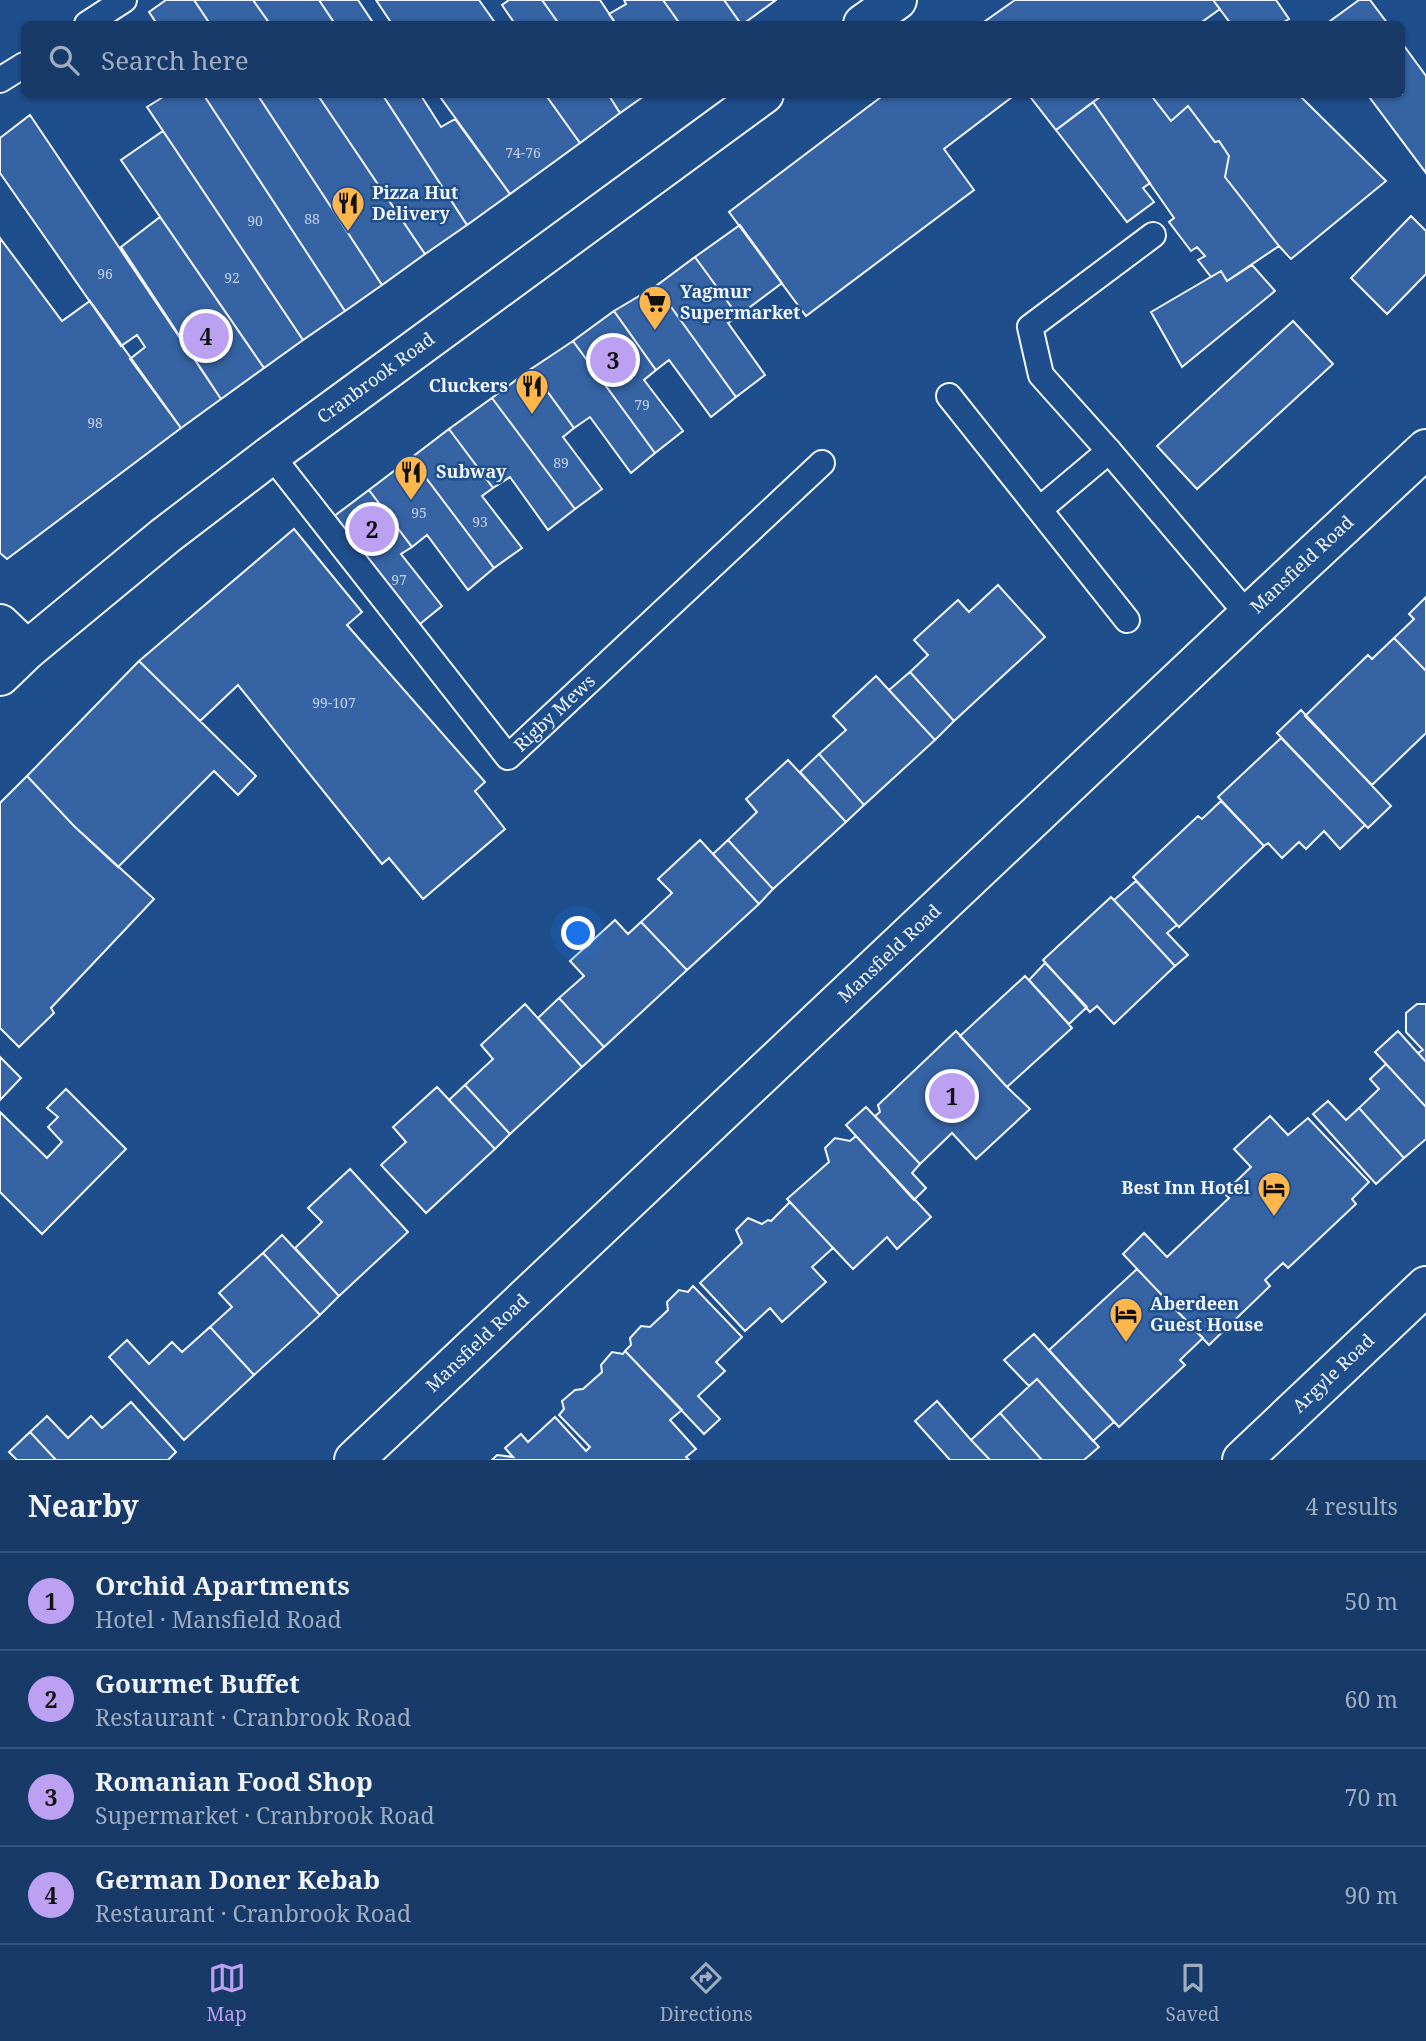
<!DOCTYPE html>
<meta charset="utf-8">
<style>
body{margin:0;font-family:"Noto Serif",serif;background:#244571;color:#f1f3f6}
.you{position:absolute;left:579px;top:934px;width:24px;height:24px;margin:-18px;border:5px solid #fff;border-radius:50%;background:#1a73e8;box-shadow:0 0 0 10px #1a73e833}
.badge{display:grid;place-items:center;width:46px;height:46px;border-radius:50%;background:#bca0f2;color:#111;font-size:23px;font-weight:700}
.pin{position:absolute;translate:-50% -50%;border:4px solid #fff;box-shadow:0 2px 7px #0006}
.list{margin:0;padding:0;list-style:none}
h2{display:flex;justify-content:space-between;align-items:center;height:91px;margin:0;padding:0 28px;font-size:30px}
h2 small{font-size:23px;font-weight:400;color:#9eadc0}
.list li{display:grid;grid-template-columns:46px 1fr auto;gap:21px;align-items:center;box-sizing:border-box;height:98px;padding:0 28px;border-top:2px solid #36547d}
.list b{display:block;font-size:26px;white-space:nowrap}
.list p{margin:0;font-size:23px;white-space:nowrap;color:#9eadc0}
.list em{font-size:23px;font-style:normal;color:#9eadc0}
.icon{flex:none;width:38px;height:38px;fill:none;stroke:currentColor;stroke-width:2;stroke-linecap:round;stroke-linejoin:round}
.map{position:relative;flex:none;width:1426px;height:1460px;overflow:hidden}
.search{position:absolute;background:#173a69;box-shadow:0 2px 5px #0004;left:21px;right:21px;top:21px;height:77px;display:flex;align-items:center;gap:18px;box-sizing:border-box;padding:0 24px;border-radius:10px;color:#9eadc0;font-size:26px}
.sheet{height:483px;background:#173a69}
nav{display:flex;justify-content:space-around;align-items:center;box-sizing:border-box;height:98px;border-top:2px solid #36547d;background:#173a69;font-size:19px;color:#9eadc0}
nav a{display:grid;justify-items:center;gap:4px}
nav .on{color:#bca0f2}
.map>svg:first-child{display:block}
.building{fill:#3563a3;stroke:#f2f6ff;stroke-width:2}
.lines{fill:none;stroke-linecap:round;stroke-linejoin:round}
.service-casing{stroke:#f2f6ff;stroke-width:28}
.minor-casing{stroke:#f2f6ff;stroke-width:42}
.primary-casing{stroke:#f2f6ff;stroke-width:42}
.service{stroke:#1f4e8c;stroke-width:24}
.minor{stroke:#1f4e8c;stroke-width:38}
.primary{stroke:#1f4e8c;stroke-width:38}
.labels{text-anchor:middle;stroke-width:5;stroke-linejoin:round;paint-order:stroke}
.number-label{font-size:14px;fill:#c3d1e8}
.poi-label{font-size:18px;font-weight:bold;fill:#f2f6ff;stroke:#1f4e8c;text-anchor:start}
.street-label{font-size:18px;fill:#f2f6ff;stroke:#1f4e8c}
</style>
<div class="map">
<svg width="1426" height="1460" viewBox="0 0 1426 1460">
<rect width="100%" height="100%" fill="#1f4e8c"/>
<path class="building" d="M 166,0 L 194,0 L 210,24 L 157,24 L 149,12 Z
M 194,0 L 253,0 L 270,24 L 210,24 Z
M 253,0 L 319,0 L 335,24 L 270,24 Z
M 319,0 L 358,0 L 374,24 L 335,24 Z
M 376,0 L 479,0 L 496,24 L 392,24 Z
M 509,0 L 542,0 L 559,24 L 515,24 L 502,5 Z
M 542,0 L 600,0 L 616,24 L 559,24 Z
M 624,0 L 663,0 L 680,24 L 616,24 L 609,14 L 626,4 Z
M 663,0 L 724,0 L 741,24 L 680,24 Z
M 724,0 L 776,0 L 743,24 L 741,24 Z
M 1015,0 L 1213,0 L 1220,9 L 1199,24 L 981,24 Z
M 1213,0 L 1276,0 L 1289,19 L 1280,24 L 1231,24 Z
M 1359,0 L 1370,0 L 1388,24 L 1326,24 Z
M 1402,43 L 1426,76 L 1426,173 L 1367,94 L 1402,94 Z
M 161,94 L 203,94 L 345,311 L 303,340 L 147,107 L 163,97 Z
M 203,94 L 257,94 L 382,285 L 345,311 Z
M 257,94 L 317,94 L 425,254 L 382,285 Z
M 317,94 L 382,94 L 467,225 L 425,254 Z
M 382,94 L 420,94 L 441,127 L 455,119 L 510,194 L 467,225 Z
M 438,94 L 545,94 L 580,143 L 510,194 Z
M 545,94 L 608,94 L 620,113 L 580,143 Z
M 608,94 L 647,94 L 620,113 Z
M 885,94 L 1016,94 L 944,149 L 974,190 L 806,316 L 729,212 Z
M 1028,94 L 1104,94 L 1056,130 Z
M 1104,94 L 1150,94 L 1171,121 L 1188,106 L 1215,142 L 1219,141 L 1229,156 L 1225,177 L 1279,246 L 1227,281 L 1221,271 L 1211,277 L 1198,260 L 1205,256 L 1197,247 L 1191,251 L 1169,222 L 1174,218 L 1093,102 Z
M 1150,94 L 1298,94 L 1386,181 L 1291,259 L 1279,246 L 1225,177 L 1229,156 L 1219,141 L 1215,142 L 1188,106 L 1171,121 Z
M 1093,102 L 1150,183 L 1143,188 L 1154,202 L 1127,222 L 1056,130 Z
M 30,115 L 221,399 L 181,428 L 130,359 L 145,347 L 137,335 L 121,346 L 0,173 L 0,138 Z
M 163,131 L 303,340 L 264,368 L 121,160 Z
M 1411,216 L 1426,231 L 1426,274 L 1387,314 L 1351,278 Z
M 160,217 L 264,368 L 221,399 L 121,247 Z
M 740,225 L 782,283 L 738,316 L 695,257 Z
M 0,238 L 62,321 L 90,301 L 181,428 L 7,559 L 0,553 Z
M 695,257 L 738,316 L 728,323 L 765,375 L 736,397 L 656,286 Z
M 1252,265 L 1275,291 L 1182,367 L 1151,312 L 1221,271 L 1227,281 Z
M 656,286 L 736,397 L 711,417 L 669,360 L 656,370 L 614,311 Z
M 614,311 L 656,370 L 644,380 L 683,431 L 655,453 L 573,341 Z
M 1293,321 L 1333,364 L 1197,489 L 1157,446 Z
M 573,341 L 655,453 L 631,473 L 590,417 L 574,428 L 531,369 Z
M 531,369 L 574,428 L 563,437 L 602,489 L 575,509 L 492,398 Z
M 492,398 L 575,509 L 548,530 L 510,477 L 493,488 L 449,429 Z
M 449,429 L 493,488 L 482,496 L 522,548 L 494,568 L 411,458 Z
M 411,458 L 494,568 L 468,590 L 427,535 L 412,547 L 369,490 Z
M 369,490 L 412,547 L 401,554 L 442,606 L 415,628 L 329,520 Z
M 294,529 L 362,612 L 347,625 L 485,782 L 475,791 L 505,829 L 423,899 L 389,858 L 382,864 L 238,685 L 200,721 L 139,661 Z
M 998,585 L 1045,637 L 954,721 L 910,672 L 928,655 L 914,640 L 958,600 L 969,612 Z
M 1426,597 L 1426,671 L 1394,638 L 1414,619 L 1409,614 Z
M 1394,638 L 1426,671 L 1426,733 L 1372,785 L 1305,716 L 1368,655 L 1372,659 Z
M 139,661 L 256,776 L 238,795 L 214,771 L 118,867 L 74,826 L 27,776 Z
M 910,672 L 954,721 L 935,740 L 889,690 Z
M 876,676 L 935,740 L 864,805 L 819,754 L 846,730 L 833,716 Z
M 1301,710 L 1391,806 L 1368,828 L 1277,733 Z
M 1281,738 L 1365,825 L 1340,849 L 1324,831 L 1306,849 L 1299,842 L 1282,858 L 1268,843 L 1264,846 L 1218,797 Z
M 819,754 L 864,805 L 846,822 L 800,772 Z
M 788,760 L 846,822 L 773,889 L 728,840 L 757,812 L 746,799 Z
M 27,776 L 74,826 L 154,899 L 51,1008 L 54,1013 L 19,1047 L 0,1028 L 0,803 Z
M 1221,801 L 1264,846 L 1179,927 L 1133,877 L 1198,816 L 1202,819 Z
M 700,840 L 759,904 L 687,970 L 641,922 L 672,893 L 658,879 Z
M 728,840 L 773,889 L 759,904 L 713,854 Z
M 1136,881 L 1177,925 L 1167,933 L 1188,955 L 1175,966 L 1114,900 Z
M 1111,897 L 1175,966 L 1114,1024 L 1097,1006 L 1090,1012 L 1043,960 Z
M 615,920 L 628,934 L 641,922 L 687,970 L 604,1047 L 559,998 L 584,976 L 570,961 Z
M 1045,963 L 1087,1007 L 1069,1024 L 1029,980 Z
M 1025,976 L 1072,1028 L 1007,1087 L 960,1036 Z
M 559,998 L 604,1047 L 582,1067 L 538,1018 Z
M 525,1004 L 582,1067 L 510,1134 L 465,1085 L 493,1059 L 481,1045 Z
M 1417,1004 L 1426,1004 L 1426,1062 L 1418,1053 L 1423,1050 L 1406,1032 L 1406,1013 Z
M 956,1031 L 1007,1087 L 1030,1109 L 976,1159 L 952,1133 L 920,1164 L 875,1116 L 880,1112 L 878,1105 Z
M 1398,1031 L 1426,1062 L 1426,1107 L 1375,1052 Z
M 0,1057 L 21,1078 L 0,1100 Z
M 1386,1064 L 1426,1107 L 1426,1139 L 1404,1158 L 1359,1108 L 1379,1089 L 1370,1079 Z
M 465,1085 L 510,1134 L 495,1149 L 449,1100 Z
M 437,1087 L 495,1149 L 426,1213 L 381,1165 L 406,1142 L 393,1127 Z
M 66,1089 L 126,1149 L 42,1234 L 0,1192 L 0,1112 L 47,1158 L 62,1142 L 48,1127 L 58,1117 L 47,1108 Z
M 1328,1101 L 1346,1120 L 1359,1108 L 1404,1158 L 1376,1184 L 1313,1114 Z
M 866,1107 L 920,1164 L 912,1173 L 926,1188 L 914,1200 L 846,1125 Z
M 1270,1116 L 1288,1135 L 1308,1118 L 1369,1182 L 1352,1199 L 1356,1204 L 1288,1268 L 1283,1263 L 1265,1280 L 1270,1286 L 1209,1345 L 1123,1254 L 1144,1233 L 1167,1257 L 1229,1198 L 1224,1193 L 1251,1167 L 1234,1149 Z
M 856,1136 L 931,1217 L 897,1249 L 887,1237 L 853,1269 L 787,1199 L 829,1162 L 825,1148 L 835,1138 L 850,1141 Z
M 350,1169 L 408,1232 L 339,1296 L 295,1248 L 322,1222 L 308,1208 Z
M 790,1202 L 833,1248 L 812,1267 L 826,1282 L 782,1322 L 770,1308 L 745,1331 L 700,1283 L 742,1243 L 736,1230 L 748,1218 L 762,1224 L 768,1220 L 771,1221 Z
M 282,1235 L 339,1296 L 320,1315 L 263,1253 Z
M 263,1253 L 320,1315 L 254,1375 L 210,1327 L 232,1307 L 219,1293 Z
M 1137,1269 L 1203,1338 L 1180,1360 L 1185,1365 L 1119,1427 L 1049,1350 Z
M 693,1286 L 742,1337 L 716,1362 L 725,1371 L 698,1396 L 720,1419 L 704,1434 L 625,1351 L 631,1345 L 630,1338 L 641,1326 L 650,1327 L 668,1310 L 667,1302 L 679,1290 L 688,1292 Z
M 210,1327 L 254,1375 L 184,1440 L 109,1357 L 127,1340 L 149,1364 L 172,1342 L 182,1352 Z
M 1034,1334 L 1114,1422 L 1093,1441 L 1037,1379 L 1029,1386 L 1004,1360 Z
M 625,1351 L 682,1410 L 670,1420 L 696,1449 L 686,1457 L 689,1460 L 492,1460 L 497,1455 L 513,1457 L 505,1448 L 521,1434 L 528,1442 L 555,1417 L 586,1451 L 590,1447 L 559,1415 L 564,1409 L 562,1401 L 575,1390 L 583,1389 L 602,1372 L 601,1365 L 612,1352 L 623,1354 Z
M 1037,1379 L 1099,1447 L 1084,1460 L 1042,1460 L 1000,1413 Z
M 937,1401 L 971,1440 L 990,1460 L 950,1460 L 915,1421 Z
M 131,1402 L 176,1452 L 168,1460 L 56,1460 L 30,1432 L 47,1416 L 68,1438 L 91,1416 L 102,1428 Z
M 1000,1413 L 1042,1460 L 990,1460 L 971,1440 Z
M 30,1432 L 56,1460 L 17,1460 L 9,1452 Z"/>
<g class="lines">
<defs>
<g id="service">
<path d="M 87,24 L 124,0"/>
<path d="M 0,80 L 24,65"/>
<path d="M 1153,235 L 1030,327 L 1041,375 L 1109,451 L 1248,615"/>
<path d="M 949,396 L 1127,620"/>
<path id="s1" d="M 271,455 L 508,757 L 822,463"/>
<path d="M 1040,509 L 1109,451"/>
</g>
<g id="minor">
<path d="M 0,624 L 27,650"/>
<path id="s2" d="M 354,1460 L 1248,615 L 1426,449"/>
<path id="s3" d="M 1242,1460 L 1426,1286"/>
</g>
<g id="primary">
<path d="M 863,24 L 897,0"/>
<path id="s4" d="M 0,676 L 27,650 L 165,536 L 271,455 L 764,94"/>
</g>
</defs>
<use href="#service" class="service-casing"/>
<use href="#minor" class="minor-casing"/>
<use href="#primary" class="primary-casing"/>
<use href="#service" class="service"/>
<use href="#minor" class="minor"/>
<use href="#primary" class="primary"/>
</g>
<defs>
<symbol id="restaurant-pin" viewBox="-11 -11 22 30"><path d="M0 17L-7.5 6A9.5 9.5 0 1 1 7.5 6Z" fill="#ffb74d" stroke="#1f4e8c"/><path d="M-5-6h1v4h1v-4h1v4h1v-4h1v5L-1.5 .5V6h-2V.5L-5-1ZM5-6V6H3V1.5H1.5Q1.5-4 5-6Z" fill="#111"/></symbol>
<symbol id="supermarket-pin" viewBox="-11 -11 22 30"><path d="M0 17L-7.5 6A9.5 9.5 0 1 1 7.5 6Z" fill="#ffb74d" stroke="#1f4e8c"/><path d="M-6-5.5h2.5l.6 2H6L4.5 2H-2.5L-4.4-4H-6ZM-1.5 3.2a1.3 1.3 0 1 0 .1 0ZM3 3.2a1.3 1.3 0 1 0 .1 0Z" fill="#111"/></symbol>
<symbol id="hotel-pin" viewBox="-11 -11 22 30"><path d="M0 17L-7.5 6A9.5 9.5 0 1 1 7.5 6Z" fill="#ffb74d" stroke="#1f4e8c"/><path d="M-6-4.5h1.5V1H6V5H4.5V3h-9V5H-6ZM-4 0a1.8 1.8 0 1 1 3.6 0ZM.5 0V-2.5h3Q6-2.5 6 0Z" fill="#111"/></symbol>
</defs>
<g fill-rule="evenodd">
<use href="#restaurant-pin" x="329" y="184" width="38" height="52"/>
<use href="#supermarket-pin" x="636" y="283" width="38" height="52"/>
<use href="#restaurant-pin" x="513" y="367" width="38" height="52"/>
<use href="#restaurant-pin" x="392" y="453" width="38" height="52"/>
<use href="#hotel-pin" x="1255" y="1169" width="38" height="52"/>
<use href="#hotel-pin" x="1107" y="1295" width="38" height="52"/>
</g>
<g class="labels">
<g class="number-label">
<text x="523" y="158">74-76</text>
<text x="312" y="224">88</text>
<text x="255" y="226">90</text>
<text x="105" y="279">96</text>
<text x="232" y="283">92</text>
<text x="642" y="410">79</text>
<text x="95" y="428">98</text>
<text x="561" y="468">89</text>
<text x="419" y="518">95</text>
<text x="480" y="527">93</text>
<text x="399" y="585">97</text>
<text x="334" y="708">99-107</text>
</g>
<g class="poi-label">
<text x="372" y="199">Pizza Hut<tspan x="372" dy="21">Delivery</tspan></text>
<text x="680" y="298">Yagmur<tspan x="680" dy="21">Supermarket</tspan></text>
<text x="508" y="392" text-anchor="end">Cluckers</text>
<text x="436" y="478">Subway</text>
<text x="1250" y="1194" text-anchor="end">Best Inn Hotel</text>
<text x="1150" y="1310">Aberdeen<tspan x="1150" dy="21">Guest House</tspan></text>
</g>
<g class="street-label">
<text dy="6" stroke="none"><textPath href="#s4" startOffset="480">Cranbrook Road</textPath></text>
<text dy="6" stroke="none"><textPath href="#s2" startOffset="1304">Mansfield Road</textPath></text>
<text dy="6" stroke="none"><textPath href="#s1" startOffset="448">Rigby Mews</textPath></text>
<text dy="6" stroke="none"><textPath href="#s2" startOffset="737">Mansfield Road</textPath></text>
<text dy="6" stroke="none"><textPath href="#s2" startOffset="170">Mansfield Road</textPath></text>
<text dy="6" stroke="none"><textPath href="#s3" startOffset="126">Argyle Road</textPath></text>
</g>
</g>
</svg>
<div class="you"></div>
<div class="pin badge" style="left:952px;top:1096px">1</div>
<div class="pin badge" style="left:372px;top:529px">2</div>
<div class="pin badge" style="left:613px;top:360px">3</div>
<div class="pin badge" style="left:206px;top:336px">4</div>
<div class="search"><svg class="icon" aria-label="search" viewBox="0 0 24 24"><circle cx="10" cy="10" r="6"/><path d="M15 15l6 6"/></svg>Search here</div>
</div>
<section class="sheet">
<h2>Nearby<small>4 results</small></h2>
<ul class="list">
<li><span class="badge">1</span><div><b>Orchid Apartments</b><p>Hotel · Mansfield Road</p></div><em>50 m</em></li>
<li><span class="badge">2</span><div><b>Gourmet Buffet</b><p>Restaurant · Cranbrook Road</p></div><em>60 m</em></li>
<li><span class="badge">3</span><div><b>Romanian Food Shop</b><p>Supermarket · Cranbrook Road</p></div><em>70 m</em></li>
<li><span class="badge">4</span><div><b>German Doner Kebab</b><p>Restaurant · Cranbrook Road</p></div><em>90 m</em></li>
</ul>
</section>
<nav>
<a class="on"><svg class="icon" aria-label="map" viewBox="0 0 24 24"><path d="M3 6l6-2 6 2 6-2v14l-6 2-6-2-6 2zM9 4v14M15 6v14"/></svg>Map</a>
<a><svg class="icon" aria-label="directions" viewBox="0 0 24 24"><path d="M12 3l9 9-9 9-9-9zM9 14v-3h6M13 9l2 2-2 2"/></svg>Directions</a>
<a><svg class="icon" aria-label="saved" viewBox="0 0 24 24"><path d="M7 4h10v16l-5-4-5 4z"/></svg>Saved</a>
</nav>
